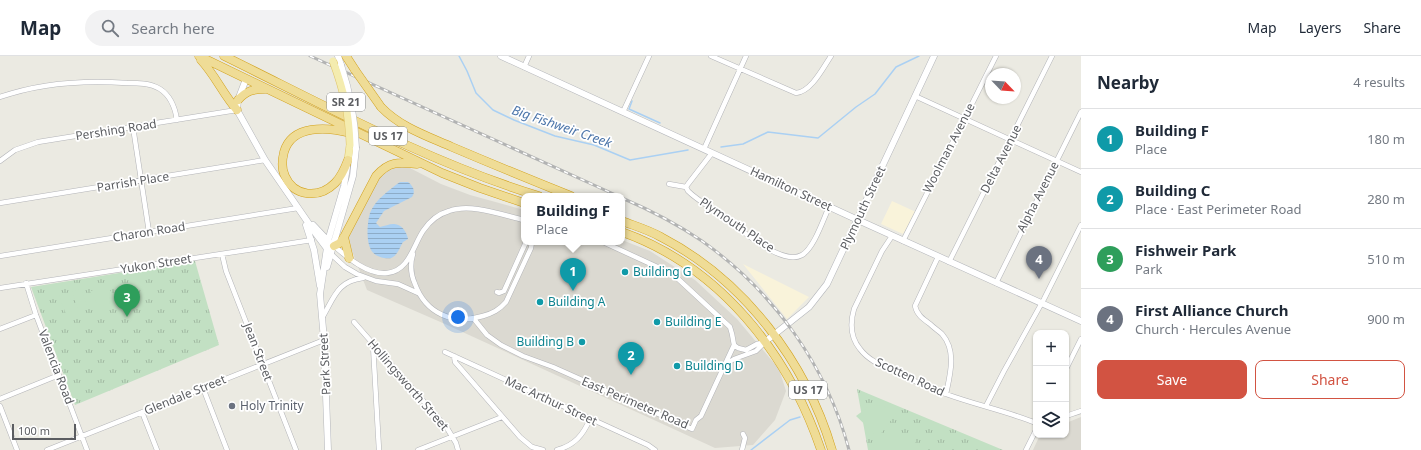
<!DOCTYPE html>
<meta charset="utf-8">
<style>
body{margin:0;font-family:"Noto Sans",sans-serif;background:#f2f2f3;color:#1f2937}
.controls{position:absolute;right:12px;bottom:12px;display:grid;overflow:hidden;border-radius:8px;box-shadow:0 1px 3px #0004}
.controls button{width:36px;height:36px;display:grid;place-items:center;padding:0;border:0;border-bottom:1px solid #e0e1e3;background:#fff;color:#1f2937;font:20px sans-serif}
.compass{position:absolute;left:985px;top:12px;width:36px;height:36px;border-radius:50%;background:#fff;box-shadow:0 1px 3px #0004;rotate:115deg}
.scale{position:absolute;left:12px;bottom:10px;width:64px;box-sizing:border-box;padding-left:4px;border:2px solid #5b5d61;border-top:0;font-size:11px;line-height:14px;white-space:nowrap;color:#5b5d61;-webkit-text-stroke:3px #fff;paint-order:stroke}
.you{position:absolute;left:458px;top:261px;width:14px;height:14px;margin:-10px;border:3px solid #fff;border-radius:50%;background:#1a73e8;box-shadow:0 0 0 6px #1a73e833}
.badge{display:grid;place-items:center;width:26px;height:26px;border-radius:50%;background:#d25342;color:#fff;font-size:13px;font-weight:700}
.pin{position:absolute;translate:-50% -33px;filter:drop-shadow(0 1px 2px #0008)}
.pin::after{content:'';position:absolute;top:21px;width:14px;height:12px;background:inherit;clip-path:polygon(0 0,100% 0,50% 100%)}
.popup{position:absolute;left:521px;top:137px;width:104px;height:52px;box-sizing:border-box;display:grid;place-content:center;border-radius:8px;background:#fff;filter:drop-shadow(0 1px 3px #0005);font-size:13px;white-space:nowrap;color:#747a83}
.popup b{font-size:15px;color:#1f2937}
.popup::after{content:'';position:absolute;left:50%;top:100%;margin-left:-8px;border:8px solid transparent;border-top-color:#fff}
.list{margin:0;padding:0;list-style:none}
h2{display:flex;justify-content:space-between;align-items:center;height:52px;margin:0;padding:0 16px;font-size:17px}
h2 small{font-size:13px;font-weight:400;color:#747a83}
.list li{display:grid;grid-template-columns:26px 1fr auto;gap:12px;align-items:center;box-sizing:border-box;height:60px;padding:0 16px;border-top:1px solid #e0e1e3}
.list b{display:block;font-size:15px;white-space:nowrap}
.list p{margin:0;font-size:13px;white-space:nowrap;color:#747a83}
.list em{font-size:13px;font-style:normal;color:#747a83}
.actions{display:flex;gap:8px;padding:12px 16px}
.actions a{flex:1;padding:9px 0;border:1px solid #d25342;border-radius:8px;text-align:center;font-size:14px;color:#d25342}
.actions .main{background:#d25342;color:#fff}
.icon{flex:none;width:22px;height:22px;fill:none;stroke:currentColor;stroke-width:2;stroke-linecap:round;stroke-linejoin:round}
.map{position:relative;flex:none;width:1081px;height:394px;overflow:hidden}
header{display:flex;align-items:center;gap:24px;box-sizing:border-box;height:56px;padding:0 20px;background:#fff;border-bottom:1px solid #e0e1e3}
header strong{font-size:19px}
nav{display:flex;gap:22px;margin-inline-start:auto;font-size:14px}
.search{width:280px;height:36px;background:#f2f2f3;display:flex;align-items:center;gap:10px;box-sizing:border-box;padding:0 14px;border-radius:22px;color:#747a83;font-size:15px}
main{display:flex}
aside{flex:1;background:#fff}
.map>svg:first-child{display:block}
.commercial{fill:#f9f3da}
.education{fill:#dbd9d1}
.grass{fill:url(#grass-tufts)}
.pitch{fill:#c2e0c3}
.water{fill:url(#water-rules)}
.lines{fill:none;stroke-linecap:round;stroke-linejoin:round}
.stream{stroke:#aad0f3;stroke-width:1.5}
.street-casing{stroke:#b3b4b8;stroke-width:5.5}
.secondary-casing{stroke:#b4b6bb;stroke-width:7}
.primary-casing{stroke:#dfc368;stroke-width:8}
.highway-casing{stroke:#d1a11c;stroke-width:9}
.street{stroke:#fff;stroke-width:4.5}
.secondary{stroke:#fff;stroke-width:6}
.primary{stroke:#f4ecaf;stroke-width:7}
.highway{stroke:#efdc96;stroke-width:8}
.rail-casing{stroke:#b2b3b3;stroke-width:3}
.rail{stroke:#fff;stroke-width:1.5;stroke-dasharray:4.5;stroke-linecap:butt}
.secondary-bridge-casing{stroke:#b4b6bb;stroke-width:7;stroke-linecap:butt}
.primary-bridge-casing{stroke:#dfc368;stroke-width:8;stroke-linecap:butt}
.highway-bridge-casing{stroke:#d1a11c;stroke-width:9;stroke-linecap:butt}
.secondary-bridge{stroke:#fff;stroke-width:6}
.primary-bridge{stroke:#f4ecaf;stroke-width:7}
.highway-bridge{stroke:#efdc96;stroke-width:8}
.culture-dot{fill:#0f9aa8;stroke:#fff;stroke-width:1.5}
.worship-dot{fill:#6b7280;stroke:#fff;stroke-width:1.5}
.labels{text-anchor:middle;stroke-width:3.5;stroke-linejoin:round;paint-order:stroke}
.shield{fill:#fff;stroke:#8c8e90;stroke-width:1}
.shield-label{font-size:11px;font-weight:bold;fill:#5b5d61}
.street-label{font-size:12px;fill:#5b5d61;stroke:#fff}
.culture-label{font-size:12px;fill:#0d838f;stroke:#fff;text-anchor:start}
.worship-label{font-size:12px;fill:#5b616d;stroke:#fff;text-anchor:start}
.water-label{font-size:13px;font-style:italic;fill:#4e77ab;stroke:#fff}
</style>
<header>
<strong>Map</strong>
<div class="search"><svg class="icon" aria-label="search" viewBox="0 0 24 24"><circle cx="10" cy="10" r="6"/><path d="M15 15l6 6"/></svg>Search here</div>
<nav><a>Map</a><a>Layers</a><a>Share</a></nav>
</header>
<main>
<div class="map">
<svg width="1081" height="394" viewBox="0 0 1081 394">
<defs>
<pattern id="grass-tufts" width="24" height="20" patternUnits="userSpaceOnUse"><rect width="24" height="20" fill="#c2e0c3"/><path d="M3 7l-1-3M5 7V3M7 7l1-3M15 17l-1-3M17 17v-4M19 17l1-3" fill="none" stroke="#a1b9a2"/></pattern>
<pattern id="water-rules" width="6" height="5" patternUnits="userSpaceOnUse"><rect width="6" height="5" fill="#aad0f3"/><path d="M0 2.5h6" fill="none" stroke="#8dacc8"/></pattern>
</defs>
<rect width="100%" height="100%" fill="#ebeae2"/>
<path class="commercial" d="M 892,145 L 916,156 L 903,178 L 881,168 Z
M 743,208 L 809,241 L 787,263 Z"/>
<path class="education" d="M 397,111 L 408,111 L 441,128 L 470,139 L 524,154 L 524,186 L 622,186 L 622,184 L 650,195 L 695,224 L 737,263 L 779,313 L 786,335 L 775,364 L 753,389 L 715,392 L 445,268 L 367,234 L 347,182 L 377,124 L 384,117 Z
M 1081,361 L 1081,394 L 1033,394 L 1040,379 L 1066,379 L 1066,367 Z"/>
<path class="grass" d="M 195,205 L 219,289 L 75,349 L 31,231 Z
M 857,333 L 1003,394 L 868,394 Z"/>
<path class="pitch" d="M 108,232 L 113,238 L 111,246 L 105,250 L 97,248 L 90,235 Z
M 81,233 L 87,251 L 78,254 L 72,236 Z
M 68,237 L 75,254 L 66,258 L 59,240 Z
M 876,349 L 889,352 L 897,356 L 887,370 L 878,381 L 856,360 L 868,351 Z
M 873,383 L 915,383 L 915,394 L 874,394 Z"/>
<path class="water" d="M 400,126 L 408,126 C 413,130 416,135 412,141 L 384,155 L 376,167 L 380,171 C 385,170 389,168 393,168 C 401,167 407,176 408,183 C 406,184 405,185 403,186 C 400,191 398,198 393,201 C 391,203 387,202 384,202 C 379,201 374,199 371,194 C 366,185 367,167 370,157 C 375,144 389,134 400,126 Z"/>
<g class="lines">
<path class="stream" d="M 459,0 L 467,15 L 476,37 L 493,54 L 514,64 L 555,80 L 594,89 L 630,104 L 688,94
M 632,45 L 629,53 L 660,67
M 721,91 L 743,88 L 768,76 L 818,82 L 856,51 L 875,38 L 896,11 L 919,0
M 751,394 L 790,364 L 800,361"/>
<defs>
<path id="street" d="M 711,0 L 796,37 C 811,36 823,12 831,0
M 524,11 L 529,0
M 915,40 L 1081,116
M 0,41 C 40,27 85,24 127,27 C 138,27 150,27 160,33 C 171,40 175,51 177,64
M 623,56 L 649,0
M 133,71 L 149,176
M 704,93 L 746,0
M 712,97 L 688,128 L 686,131 L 688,135 C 697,144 710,151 720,158 C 737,170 781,211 802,199 C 814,192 823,164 829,151
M 0,105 L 15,94 L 38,86 L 237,54
M 669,128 L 686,131
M 0,147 L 265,104
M 892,180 L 882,195 L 854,253 C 850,267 850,281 860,293 C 869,305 883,310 896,316 C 912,324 928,332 946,338 C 976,349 1006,355 1036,367
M 903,185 L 996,0
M 334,190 C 348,202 368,219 387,217 C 409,215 413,190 423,175 C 429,166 438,158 449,155 C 471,147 502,159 524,164
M 222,198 L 226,215 L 296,394
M 331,198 L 345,211 L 357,218 L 376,225 L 398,228 L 418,237
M 413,198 C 410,208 411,219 415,228 C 426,258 453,269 483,260 C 493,257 499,254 506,246 L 531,192 L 532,186
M 0,200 L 298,152
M 938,201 L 915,250 C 917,259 923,263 930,268 C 934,272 939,275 942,278 C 957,295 950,319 946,338
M 949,206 L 1052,0
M 26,227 L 36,259 L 87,394
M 996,227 L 1081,56
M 0,232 L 312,184
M 497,236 L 499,237 L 504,235 L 526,186
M 322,262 C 334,242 337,225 363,222
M 474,263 L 487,279 L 501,289 L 523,300 L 553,311 L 692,373 L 696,364 L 701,360 L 734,289 L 732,278 L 730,271 L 676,221 L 666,215 L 603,186
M 354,266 L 447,372 L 456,387 L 458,394
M 0,273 L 36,259
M 373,289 L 379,394
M 734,289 L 738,292 L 746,294 L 757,288 L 765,286
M 445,296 L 648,389 L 655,394
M 454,300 L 455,306 L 520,381 L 532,391 L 543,394
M 725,309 L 734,303 L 756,295 L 766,285
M 1066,313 L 1081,283
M 203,332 L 227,394
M 0,343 L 59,319
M 0,350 L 17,394
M 986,350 L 1004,315 L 1044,243 L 1081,169
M 142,356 L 157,394
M 1066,360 L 1081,355
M 47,394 L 324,284
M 418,394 L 502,361
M 557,394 C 575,389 583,379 590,363
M 742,394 L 745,382 L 743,378
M 1026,394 L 1036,374"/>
<path id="secondary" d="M 338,0 L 341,9
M 501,0 L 858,164 L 1081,265
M 246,23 L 238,44 L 237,54 L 265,104 L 316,178 L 331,198
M 306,169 L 314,194 L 320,230
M 313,169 L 330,187
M 327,211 L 353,120 L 356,92
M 766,285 L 809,251 L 827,228 L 934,0
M 328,394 L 324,284 L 320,238 L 328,185 L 344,130 L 347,111"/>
<path id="primary" d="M 348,104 L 350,89"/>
<path id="highway" d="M 199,0 L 442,117 L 480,132 L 524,147
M 224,0 C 326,50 430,107 539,140
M 346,0 L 355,14
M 201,4 C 215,19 223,38 237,54
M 238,44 C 246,35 253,33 265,33
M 381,51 C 400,71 427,80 452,91 C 492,108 531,124 571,140
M 348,104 C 345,112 341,121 335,127 C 319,143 294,141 285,120 C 281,112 282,104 284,96 C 292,68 328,71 350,77
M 622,165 C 635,170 649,174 661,181 C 744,224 806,306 832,394
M 622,176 C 720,211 788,297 821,394
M 344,181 L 349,202
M 334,190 L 340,187 L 344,181 L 376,120 C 389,105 399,106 417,108"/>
</defs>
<use href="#street" class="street-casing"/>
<use href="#secondary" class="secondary-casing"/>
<use href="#primary" class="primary-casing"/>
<use href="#highway" class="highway-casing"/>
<use href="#street" class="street"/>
<use href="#secondary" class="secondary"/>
<use href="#primary" class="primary"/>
<use href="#highway" class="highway"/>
<defs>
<path id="rail" d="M 310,0 L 618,140
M 622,142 C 650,154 677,168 702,185 C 773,235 827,310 849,394"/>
</defs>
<use href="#rail" class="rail-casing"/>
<use href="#rail" class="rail"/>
<defs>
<path id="secondary-bridge" d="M 341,9 C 350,36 355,62 356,92"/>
<path id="primary-bridge" d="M 333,5 C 344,35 349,57 350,89"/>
<path id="highway-bridge" d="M 355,14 L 381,51"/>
</defs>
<use href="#secondary-bridge" class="secondary-bridge-casing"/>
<use href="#primary-bridge" class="primary-bridge-casing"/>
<use href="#highway-bridge" class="highway-bridge-casing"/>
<use href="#secondary-bridge" class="secondary-bridge"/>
<use href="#primary-bridge" class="primary-bridge"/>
<use href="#highway-bridge" class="highway-bridge"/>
</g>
<g class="culture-dot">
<circle cx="625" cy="216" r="4"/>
<circle cx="540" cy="246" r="4"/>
<circle cx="657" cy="266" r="4"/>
<circle cx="582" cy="286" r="4"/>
<circle cx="677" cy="310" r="4"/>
</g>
<circle class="worship-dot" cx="232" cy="350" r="4"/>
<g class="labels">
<g class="shield">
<rect x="327" y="37" width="38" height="18" rx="3"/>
<rect x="369" y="71" width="38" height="18" rx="3"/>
<rect x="789" y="325" width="38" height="18" rx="3"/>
</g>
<g class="shield-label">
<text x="346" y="50">SR 21</text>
<text x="388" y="84">US 17</text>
<text x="808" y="338">US 17</text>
</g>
<g class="street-label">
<text transform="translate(116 74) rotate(-9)" y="4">Pershing Road</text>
<text transform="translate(949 92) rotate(-63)" y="4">Woolman Avenue</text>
<text transform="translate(1001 103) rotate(-63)" y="4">Delta Avenue</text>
<text transform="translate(133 126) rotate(-9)" y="4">Parrish Place</text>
<text transform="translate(791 133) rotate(25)" y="4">Hamilton Street</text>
<text transform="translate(1038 141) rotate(-63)" y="4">Alpha Avenue</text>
<text transform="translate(863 152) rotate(-65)" y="4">Plymouth Street</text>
<text transform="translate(737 169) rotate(34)" y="4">Plymouth Place</text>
<text transform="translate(149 176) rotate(-9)" y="4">Charon Road</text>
<text transform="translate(156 208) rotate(-9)" y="4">Yukon Street</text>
<text transform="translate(258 296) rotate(69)" y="4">Jean Street</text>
<text transform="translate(325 308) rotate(-93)" y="4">Park Street</text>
<text transform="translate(56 311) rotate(69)" y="4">Valencia Road</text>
<text transform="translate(910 321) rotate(25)" y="4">Scotten Road</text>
<text transform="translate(408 329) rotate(49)" y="4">Hollingsworth Street</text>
<text transform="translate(185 339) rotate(-22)" y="4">Glendale Street</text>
<text transform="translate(551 345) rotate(25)" y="4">Mac Arthur Street</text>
<text transform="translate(635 347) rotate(23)" y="4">East Perimeter Road</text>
</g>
<g class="culture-label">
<text x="633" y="220">Building G</text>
<text x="548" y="250">Building A</text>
<text x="665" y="270">Building E</text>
<text x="574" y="290" text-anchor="end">Building B</text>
<text x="685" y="314">Building D</text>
</g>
<g class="worship-label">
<text x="240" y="354">Holy Trinity</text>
</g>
<g class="water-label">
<text transform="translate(562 70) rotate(19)" y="5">Big Fishweir Creek</text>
</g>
</g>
</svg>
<div class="controls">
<button>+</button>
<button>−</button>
<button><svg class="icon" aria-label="layers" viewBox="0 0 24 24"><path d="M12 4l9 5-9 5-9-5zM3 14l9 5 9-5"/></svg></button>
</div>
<svg class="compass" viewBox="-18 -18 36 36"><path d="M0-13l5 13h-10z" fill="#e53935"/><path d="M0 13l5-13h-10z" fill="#747a83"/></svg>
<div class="scale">100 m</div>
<div class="you"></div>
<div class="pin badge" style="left:573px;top:235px;background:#0f9aa8">1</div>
<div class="popup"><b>Building F</b>Place</div>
<div class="pin badge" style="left:631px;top:319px;background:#0f9aa8">2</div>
<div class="pin badge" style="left:127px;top:261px;background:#2e9e5b">3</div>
<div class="pin badge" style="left:1039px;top:223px;background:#6b7280">4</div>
</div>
<aside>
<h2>Nearby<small>4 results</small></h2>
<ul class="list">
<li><span class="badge" style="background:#0f9aa8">1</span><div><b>Building F</b><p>Place</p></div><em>180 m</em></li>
<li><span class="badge" style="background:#0f9aa8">2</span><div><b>Building C</b><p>Place · East Perimeter Road</p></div><em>280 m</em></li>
<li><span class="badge" style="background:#2e9e5b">3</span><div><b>Fishweir Park</b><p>Park</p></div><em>510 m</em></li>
<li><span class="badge" style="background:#6b7280">4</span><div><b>First Alliance Church</b><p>Church · Hercules Avenue</p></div><em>900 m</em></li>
</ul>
<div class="actions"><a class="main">Save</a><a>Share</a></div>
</aside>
</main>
